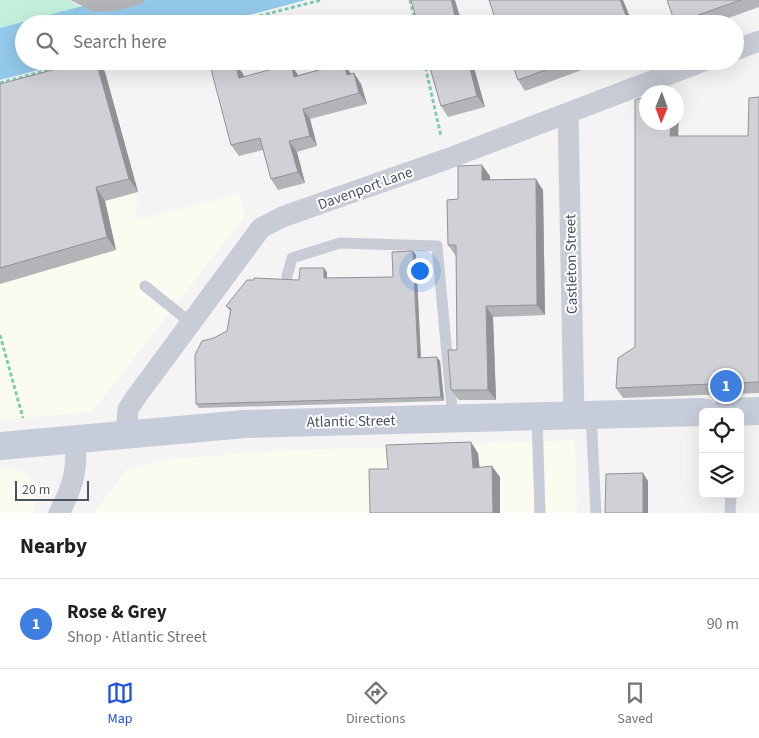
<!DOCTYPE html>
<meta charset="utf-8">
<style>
body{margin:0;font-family:"Source Sans 3",sans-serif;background:#f2f2f2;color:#202124}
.controls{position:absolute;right:15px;bottom:15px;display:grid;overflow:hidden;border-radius:8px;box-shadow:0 5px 20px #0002}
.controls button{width:45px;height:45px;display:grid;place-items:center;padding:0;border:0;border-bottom:1px solid #e0e0e0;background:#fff;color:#202124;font:25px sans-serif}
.compass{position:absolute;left:639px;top:85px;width:45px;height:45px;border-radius:50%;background:#fff;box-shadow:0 5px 20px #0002;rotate:181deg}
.scale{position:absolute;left:15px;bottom:12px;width:74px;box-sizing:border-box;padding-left:5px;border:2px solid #4b5260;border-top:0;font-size:14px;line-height:18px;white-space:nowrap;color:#4b5260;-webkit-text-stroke:4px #fff;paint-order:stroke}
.you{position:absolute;left:419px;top:270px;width:18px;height:18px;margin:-12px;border:4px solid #fff;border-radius:50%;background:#1a73e8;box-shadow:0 0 0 8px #1a73e833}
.badge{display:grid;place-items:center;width:32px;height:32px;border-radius:50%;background:#2153e0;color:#fff;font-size:16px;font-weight:700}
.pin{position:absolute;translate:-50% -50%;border:2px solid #fff;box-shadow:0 1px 5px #0006}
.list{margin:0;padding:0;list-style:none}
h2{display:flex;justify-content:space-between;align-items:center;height:65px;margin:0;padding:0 20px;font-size:21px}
h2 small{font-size:16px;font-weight:400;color:#757577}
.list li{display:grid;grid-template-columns:32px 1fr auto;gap:15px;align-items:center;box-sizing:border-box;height:90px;padding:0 20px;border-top:1px solid #e0e0e0}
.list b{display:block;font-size:19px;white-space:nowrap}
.list p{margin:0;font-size:16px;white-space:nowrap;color:#757577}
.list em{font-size:16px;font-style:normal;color:#757577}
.icon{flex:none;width:28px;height:28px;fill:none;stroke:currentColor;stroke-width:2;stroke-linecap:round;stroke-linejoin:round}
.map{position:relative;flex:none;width:759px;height:513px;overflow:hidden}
.search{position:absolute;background:#fff;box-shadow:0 5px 20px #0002;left:15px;right:15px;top:15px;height:55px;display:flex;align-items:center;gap:12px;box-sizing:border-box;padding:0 18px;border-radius:28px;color:#757577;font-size:19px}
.sheet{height:155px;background:#fff}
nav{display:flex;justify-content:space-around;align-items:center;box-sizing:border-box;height:70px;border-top:1px solid #e0e0e0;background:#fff;font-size:14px;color:#757577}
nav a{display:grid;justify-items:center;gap:2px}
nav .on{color:#2153e0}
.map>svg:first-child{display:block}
.commercial{fill:#fcfbef}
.green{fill:#c4efdc}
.water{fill:#93c9ea}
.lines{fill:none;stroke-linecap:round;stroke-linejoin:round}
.path{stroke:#7dcdb3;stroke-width:3;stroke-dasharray:4 2.5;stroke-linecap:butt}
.lane{stroke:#c7ccd6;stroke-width:11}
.street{stroke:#c7ccd6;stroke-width:21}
.secondary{stroke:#c6ccda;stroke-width:28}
.wall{fill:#b3b4b8}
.shaded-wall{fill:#929296}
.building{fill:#d0d1d6;stroke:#929296}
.labels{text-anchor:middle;stroke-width:4;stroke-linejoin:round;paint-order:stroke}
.street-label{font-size:15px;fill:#4b5260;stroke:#fff}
</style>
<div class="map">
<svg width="759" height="513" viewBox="0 0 759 513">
<rect width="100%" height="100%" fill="#f5f3f3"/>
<path class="commercial" d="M 97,71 L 138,192 L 135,220 L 240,194 L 244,217 L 92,412 L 0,420 L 0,99 Z
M 575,440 L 577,513 L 94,513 L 126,470 L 168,459 L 271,451 Z
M 11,468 L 25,472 L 33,483 L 37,498 L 33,513 L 0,513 L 0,469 Z"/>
<path class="green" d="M 0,0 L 69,0 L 80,7 L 0,28 Z"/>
<path class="water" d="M 105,0 L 306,0 L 216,24 L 24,24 L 24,61 L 73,61 L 0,80 L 0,28 Z"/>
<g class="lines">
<path class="path" d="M 410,0 L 416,24
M 228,24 L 321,0
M 424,61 L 441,136
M 0,83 L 81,61
M 0,335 L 23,418"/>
<path class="lane" d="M 287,276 L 292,258 L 340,243 L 437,246 L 453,419
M 145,286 L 191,323
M 591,415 L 596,513
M 537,416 L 540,513
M 730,513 L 731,494"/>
<path class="street" d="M 735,50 L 759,41
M 568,113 L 574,415
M 126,434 L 128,409 L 136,397 L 261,228 L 282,217 L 447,159 L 704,61
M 59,513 C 73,486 78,470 75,439"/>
<path class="secondary" d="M 725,412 L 759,411
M 0,446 L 245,424 L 703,412"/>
</g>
<path class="wall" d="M 70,0 L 145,0 L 143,3 L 116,11 L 94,12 Z
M 667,0 L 759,0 L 759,7 L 712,24 L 676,24 Z
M 86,61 L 97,61 L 105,72 L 138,192 L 105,201 L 116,250 L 0,284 L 0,84 Z
M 428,61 L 472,61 L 485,107 L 448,117 L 441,106 Z
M 511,61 L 606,61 L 525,91 L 518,80 Z
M 235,63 L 243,74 L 244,76 L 298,75 L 344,63 L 351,74 L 361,84 L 367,104 L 310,119 L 317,146 L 297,152 L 305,183 L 278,190 L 271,179 L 263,150 L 239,156 L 231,145 Z
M 759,97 L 759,393 L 623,398 L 616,388 L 635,347 L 679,98 L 678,136 L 748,136 Z
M 490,176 L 490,180 L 543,190 L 545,315 L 493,317 L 496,400 L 459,400 L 451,390 L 457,350 L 456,256 L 448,245 L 458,199 Z
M 416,255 L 421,358 L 440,361 L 444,401 L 199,408 L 196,404 L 214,338 L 227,331 L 230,311 L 226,306 L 299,280 L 327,272 L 327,278 L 393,277 Z"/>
<path class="shaded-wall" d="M 451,0 L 455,0 L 462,24 L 457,24 Z
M 620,0 L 623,0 L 633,24 L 629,24 Z
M 96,61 L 97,61 L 105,72 L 138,192 L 129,179 Z
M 468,61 L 472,61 L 485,107 L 477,96 Z
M 235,63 L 243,74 L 247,88 L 239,78 Z
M 344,63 L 351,74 L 347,75 Z
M 291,64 L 298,75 L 302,87 L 294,77 Z
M 354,73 L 361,84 L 367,104 L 359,93 Z
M 671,87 L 675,92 L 671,92 Z
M 676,95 L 679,98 L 678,146 L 670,136 L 671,122 L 676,122 Z
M 303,109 L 310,119 L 317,146 L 310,136 Z
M 289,141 L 297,152 L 305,183 L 298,172 Z
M 482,165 L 490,176 L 490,190 L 482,180 Z
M 536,179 L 543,190 L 545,315 L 537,305 Z
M 96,187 L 105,201 L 116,250 L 107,237 Z
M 413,251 L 416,255 L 421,362 L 418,358 Z
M 324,268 L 327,272 L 327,282 L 324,278 Z
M 486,306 L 493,317 L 496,400 L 488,390 Z
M 437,357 L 440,361 L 444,401 L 441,397 Z
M 471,442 L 478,453 L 481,479 L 473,468 Z
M 492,466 L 500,477 L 500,513 L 493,513 Z
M 643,473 L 648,481 L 648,513 L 643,513 Z"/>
<path class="building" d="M 411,0 L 451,0 L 457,24 L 418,24 Z
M 489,0 L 620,0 L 629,24 L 497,24 Z
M 667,0 L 741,0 L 675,23 Z
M 86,61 L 96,61 L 129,179 L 96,187 L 107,237 L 0,268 L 0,84 Z
M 428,61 L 468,61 L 477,96 L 441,106 Z
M 511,61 L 570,61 L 518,80 Z
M 235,63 L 239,78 L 291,64 L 294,77 L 344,63 L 347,75 L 354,73 L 359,93 L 303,109 L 310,136 L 289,141 L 298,172 L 271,179 L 260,138 L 231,145 L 211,69 Z
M 671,87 L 671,92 L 656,92 Z
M 646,96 L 646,122 L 671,122 L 670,136 L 748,136 L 749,98 L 759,97 L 759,382 L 616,388 L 618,358 L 635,347 L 635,100 Z
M 482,165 L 482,180 L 536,179 L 537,305 L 486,306 L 488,390 L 451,390 L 448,350 L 457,350 L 456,245 L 448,245 L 447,200 L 458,199 L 458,166 Z
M 413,251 L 418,358 L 437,357 L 441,397 L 196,404 L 195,355 L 202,341 L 214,338 L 227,331 L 231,309 L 226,306 L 247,280 L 254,280 L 254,278 L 299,280 L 300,268 L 324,268 L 324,278 L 393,277 L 392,252 Z
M 471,442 L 473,468 L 492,466 L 493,513 L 370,513 L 369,469 L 388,469 L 386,445 Z
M 643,473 L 643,513 L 605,513 L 606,474 Z"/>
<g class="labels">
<g class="street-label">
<text transform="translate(365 188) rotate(-20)" y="5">Davenport Lane</text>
<text transform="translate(571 264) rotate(-91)" y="5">Castleton Street</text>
<text transform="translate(351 421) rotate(-1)" y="5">Atlantic Street</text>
</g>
</g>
</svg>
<div class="controls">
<button><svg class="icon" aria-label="locate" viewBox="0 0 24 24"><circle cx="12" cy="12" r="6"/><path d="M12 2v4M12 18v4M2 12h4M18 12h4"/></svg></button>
<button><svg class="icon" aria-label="layers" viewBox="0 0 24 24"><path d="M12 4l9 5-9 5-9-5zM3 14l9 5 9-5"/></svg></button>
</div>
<svg class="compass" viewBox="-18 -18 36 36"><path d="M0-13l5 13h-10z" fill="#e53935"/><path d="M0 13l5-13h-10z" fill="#757577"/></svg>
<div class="scale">20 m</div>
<div class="you"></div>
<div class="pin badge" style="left:726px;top:386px;background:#3f7fe0">1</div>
<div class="search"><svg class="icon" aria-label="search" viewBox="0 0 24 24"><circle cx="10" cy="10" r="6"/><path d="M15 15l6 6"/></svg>Search here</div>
</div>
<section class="sheet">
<h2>Nearby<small></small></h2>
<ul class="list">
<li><span class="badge" style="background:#3f7fe0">1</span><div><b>Rose &amp; Grey</b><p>Shop · Atlantic Street</p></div><em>90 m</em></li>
</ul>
</section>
<nav>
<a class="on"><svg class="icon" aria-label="map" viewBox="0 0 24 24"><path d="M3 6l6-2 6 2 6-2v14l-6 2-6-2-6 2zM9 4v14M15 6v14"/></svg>Map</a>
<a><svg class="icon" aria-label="directions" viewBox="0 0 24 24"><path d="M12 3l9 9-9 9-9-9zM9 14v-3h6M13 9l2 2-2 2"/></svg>Directions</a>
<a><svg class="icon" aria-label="saved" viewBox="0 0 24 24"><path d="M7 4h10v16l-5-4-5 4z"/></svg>Saved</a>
</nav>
